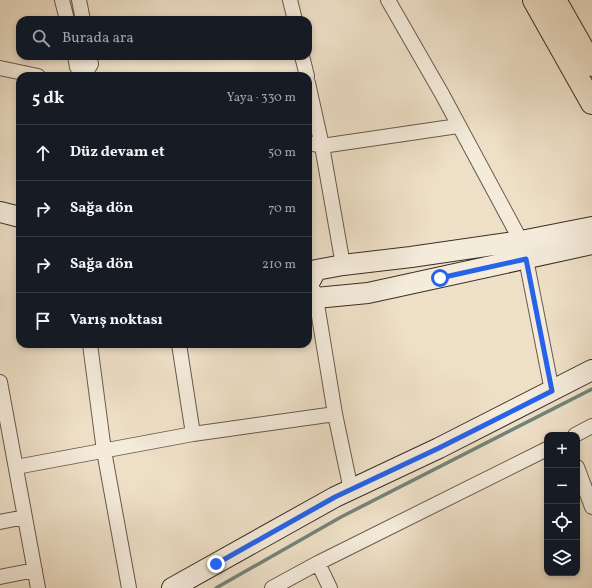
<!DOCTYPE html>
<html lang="tr">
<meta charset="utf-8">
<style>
body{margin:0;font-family:Vollkorn,serif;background:#20242c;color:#f1f3f6}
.controls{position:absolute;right:12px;bottom:12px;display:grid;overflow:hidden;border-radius:8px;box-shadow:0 2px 6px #0003}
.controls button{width:36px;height:36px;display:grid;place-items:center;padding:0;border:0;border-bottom:1px solid #363941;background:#171b24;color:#f1f3f6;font:20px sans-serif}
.stop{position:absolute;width:12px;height:12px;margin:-9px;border:3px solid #2563eb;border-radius:50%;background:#fff}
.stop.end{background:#2563eb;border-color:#fff;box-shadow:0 1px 4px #0008}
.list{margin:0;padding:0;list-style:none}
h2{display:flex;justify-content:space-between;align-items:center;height:52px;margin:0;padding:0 16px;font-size:17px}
h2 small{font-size:13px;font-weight:400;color:#9ea1a6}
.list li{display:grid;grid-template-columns:26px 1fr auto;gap:12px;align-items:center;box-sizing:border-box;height:56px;padding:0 16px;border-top:1px solid #363941}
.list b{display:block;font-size:15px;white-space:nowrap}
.list em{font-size:13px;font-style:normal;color:#9ea1a6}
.icon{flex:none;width:22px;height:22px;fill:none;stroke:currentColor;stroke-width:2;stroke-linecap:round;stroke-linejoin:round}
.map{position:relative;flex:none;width:592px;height:588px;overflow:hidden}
.search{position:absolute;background:#171b24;box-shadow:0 2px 6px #0003;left:16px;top:16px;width:296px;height:44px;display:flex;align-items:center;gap:10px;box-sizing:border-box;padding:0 14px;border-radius:12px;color:#9ea1a6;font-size:15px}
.panel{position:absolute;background:#171b24;box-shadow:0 2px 6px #0003;left:16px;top:72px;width:296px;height:276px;border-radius:12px}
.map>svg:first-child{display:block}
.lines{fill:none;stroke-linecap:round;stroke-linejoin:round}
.stream{stroke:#73847a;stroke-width:3.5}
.street-casing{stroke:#685a4e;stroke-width:16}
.secondary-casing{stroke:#3b2e26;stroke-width:22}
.primary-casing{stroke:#3b2e26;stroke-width:24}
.street{stroke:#f4ebdb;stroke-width:14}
.secondary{stroke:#f4ebdb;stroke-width:20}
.primary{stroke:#eee0c7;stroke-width:22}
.route{stroke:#2563eb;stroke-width:5}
</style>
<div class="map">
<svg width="592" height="588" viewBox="0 0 592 588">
<rect width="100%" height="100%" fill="#eee0c7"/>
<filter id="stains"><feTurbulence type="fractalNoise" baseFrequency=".005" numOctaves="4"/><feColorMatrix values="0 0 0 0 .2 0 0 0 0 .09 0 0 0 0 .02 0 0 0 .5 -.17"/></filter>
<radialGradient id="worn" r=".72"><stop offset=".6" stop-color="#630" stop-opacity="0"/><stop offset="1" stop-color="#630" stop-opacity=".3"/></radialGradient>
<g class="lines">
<path class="stream" d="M 216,588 L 341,517 L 592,389"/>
<defs>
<path id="street" d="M 62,0 L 67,20
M 79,0 L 83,20
M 290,0 L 295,20
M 388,0 L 442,94 L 521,241
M 75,56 L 77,67 L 83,76
M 302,56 L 307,76
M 0,68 L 38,76
M 84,76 L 91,64 L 89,56
M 308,83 L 322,146 L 343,265
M 308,143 L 322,146 L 458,126
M 526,259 L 552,391
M 90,344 L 104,451 L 129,588
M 179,344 L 193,434
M 0,382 L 38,588
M 335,414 L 351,490
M 575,435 L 592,426
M 16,467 L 193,434 L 335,414 L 316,298
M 577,467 L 592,507
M 0,522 L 25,517
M 318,563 L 330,588
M 0,577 L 35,570
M 272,588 L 318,563 L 547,449"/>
<path id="secondary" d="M 0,212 L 20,217
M 308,285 L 316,270 L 343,265 L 411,257 L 521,241 L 592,227
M 308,289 L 316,298 L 368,293 L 592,244
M 172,588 L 335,497 L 439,448 L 592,370"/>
<path id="primary" d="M 534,0 L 592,103
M 555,0 L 592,65"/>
</defs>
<use href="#street" class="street-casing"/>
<use href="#secondary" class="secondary-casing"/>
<use href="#primary" class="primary-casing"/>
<use href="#street" class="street"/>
<use href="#secondary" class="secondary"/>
<use href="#primary" class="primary"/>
</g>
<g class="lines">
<path class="route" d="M 216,564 L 335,497 L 439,448 L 552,391 L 526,259 L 440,278"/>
</g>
<rect width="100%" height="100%" filter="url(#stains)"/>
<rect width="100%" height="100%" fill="url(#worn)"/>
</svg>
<div class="controls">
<button>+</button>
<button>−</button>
<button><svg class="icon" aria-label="locate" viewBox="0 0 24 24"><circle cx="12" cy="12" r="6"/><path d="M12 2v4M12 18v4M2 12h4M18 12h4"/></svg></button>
<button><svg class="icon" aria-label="layers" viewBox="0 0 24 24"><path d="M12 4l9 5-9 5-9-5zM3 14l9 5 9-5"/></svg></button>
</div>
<div class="stop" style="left:440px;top:278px"></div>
<div class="stop end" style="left:216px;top:564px"></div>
<div class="search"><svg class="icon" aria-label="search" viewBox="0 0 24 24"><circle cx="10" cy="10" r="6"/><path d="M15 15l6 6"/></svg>Burada ara</div>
<section class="panel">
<h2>5 dk<small>Yaya · 330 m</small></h2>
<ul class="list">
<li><svg class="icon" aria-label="ahead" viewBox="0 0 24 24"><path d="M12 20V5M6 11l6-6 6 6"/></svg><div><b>Düz devam et</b></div><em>50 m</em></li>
<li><svg class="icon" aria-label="right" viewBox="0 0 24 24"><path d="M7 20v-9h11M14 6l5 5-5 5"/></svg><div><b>Sağa dön</b></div><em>70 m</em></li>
<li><svg class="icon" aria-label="right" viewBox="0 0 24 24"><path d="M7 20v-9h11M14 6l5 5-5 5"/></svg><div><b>Sağa dön</b></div><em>210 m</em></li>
<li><svg class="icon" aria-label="arrive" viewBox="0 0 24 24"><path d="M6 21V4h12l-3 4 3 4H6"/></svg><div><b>Varış noktası</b></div></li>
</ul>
</section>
</div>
